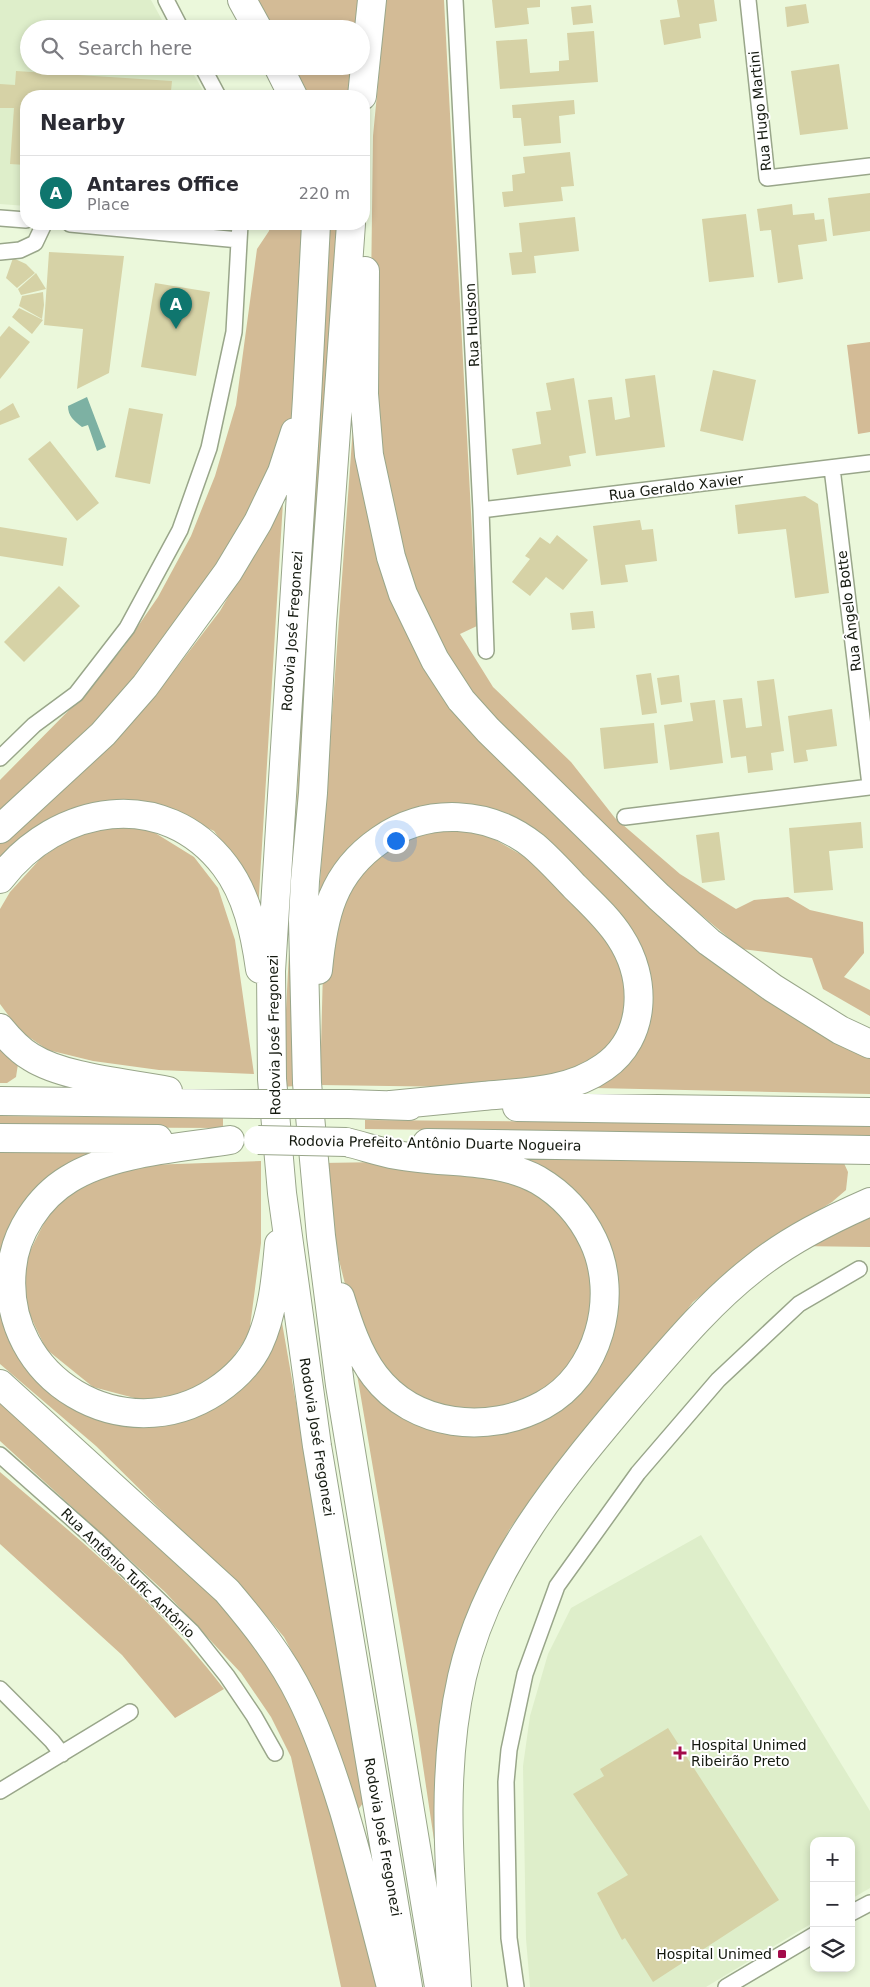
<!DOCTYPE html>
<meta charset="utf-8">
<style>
body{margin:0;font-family:"DejaVu Sans",sans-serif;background:#f2f2f3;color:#2b2b33}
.controls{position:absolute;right:15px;bottom:15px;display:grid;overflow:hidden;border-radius:10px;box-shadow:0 2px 8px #0003}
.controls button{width:45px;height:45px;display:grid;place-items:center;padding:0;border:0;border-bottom:1px solid #e1e1e2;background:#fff;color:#2b2b33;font:25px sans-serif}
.you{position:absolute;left:395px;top:840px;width:18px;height:18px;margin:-12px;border:4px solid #fff;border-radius:50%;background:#1a73e8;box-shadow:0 0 0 8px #1a73e833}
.badge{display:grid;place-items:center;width:32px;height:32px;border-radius:50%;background:#0f766e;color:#fff;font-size:16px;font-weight:700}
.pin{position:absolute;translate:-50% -41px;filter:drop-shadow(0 1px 2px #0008)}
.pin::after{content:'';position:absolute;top:26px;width:18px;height:15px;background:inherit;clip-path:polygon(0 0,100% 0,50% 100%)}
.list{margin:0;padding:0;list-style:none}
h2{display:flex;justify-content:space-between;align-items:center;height:65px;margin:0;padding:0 20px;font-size:21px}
h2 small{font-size:16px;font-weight:400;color:#7c7c81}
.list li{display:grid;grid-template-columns:32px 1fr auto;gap:15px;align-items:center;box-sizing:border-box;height:75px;padding:0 20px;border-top:1px solid #e1e1e2}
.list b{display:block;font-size:19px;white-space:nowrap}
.list p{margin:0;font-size:16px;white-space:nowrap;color:#7c7c81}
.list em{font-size:16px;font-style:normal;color:#7c7c81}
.icon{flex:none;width:28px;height:28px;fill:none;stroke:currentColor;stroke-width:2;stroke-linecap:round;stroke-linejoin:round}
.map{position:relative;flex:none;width:870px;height:1987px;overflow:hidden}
.search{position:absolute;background:#fff;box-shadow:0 2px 8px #0003;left:20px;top:20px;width:350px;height:55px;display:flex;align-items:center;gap:12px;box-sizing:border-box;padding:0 18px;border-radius:28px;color:#7c7c81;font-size:19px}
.panel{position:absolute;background:#fff;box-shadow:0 2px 8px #0003;left:20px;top:90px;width:350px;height:140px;border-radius:20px}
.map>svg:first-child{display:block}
.built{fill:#deeeca}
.green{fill:#d3bb96}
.water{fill:#7db1a3}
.building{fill:#d6d2a6}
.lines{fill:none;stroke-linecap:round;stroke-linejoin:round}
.street-casing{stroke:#99a68a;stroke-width:18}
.highway-casing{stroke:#99a68a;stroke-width:30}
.street{stroke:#fff;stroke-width:15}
.highway{stroke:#fff;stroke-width:28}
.highway-bridge-casing{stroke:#99a68a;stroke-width:30;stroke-linecap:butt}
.highway-bridge{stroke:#fff;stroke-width:28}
.poi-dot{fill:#a30b4a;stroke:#fff;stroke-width:2}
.labels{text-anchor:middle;stroke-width:4;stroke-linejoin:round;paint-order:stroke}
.street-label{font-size:14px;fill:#14190f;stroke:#fff}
.poi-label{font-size:14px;fill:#14190f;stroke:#fff;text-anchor:start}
</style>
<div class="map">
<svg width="870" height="1987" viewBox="0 0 870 1987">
<rect width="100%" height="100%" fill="#ebf8db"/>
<path class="built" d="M 0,0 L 151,0 L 167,29 L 29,29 L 29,66 L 189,66 L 206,96 L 26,96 L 26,206 L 0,204 Z
M 701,1535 L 870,1811 L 870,1888 L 851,1899 L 851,1841 L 814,1841 L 814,1922 L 706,1987 L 530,1987 L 526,1939 L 523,1766 L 530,1716 L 548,1654 L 571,1608 Z"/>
<path class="green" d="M 255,0 L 359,0 L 357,29 L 271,29 Z
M 386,0 L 444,0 L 477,626 L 460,634 L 493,687 L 571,762 L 615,818 L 680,874 L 736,909 L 754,900 L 788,897 L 810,910 L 863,922 L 864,953 L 844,977 L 870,990 L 870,1016 L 823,989 L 812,958 L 742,949 L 657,878 L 466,697 L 410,592 L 378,447 L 371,290 L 373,136 Z
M 292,66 L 355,66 L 353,96 L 306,96 Z
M 270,224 L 307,224 L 297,410 L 227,556 L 138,685 L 0,822 L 0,780 L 79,700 L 123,648 L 158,597 L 191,536 L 215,476 L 236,405 L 257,249 L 269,231 Z
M 327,224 L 345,224 L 295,1086 L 282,1087 Z
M 870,342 L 870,432 L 858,434 L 847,345 Z
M 357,371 L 414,639 L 600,848 L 870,1053 L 870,1094 L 595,1088 L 645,995 L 548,851 L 410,816 L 318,909 Z
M 283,502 L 258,911 L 242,869 L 214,831 L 163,807 L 121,802 L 0,867 L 0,840 L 122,730 L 171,675 L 220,611 Z
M 129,827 L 152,831 L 194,857 L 218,888 L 235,940 L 254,1074 L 159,1070 L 93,1061 L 48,1050 L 20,1031 L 0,1004 L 0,909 L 10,892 L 41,858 L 76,834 L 105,828 Z
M 442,829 L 469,831 L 492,838 L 520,854 L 540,867 L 586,913 L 624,963 L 627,1019 L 607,1054 L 525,1088 L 320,1085 L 323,970 L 339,902 L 372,858 L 419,833 Z
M 0,1049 L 18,1064 L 16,1077 L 7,1083 L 0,1083 Z
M 0,1116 L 223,1118 L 223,1128 L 0,1127 Z
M 365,1120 L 870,1124 L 870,1136 L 365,1129 Z
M 0,1151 L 94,1151 L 99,1154 L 48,1182 L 2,1301 L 69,1402 L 110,1422 L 160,1424 L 194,1413 L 281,1317 L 323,1556 L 363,1803 L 358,1810 L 347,1781 L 331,1730 L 306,1678 L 284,1637 L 257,1605 L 96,1446 L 0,1364 Z
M 534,1156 L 843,1161 L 848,1172 L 846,1190 L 832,1202 L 761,1247 L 693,1302 L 649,1359 L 544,1480 L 509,1530 L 474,1599 L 436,1853 L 417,1726 L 352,1345 L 428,1423 L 575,1394 L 616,1274 L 528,1162 Z
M 261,1161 L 261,1243 L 249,1334 L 223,1372 L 181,1394 L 142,1400 L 93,1387 L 46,1349 L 25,1305 L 26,1259 L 51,1209 L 89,1181 L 148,1165 Z
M 383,1162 L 518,1179 L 576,1227 L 597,1281 L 579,1363 L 531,1404 L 450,1415 L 389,1383 L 351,1308 L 339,1260 L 322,1163 Z
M 870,1209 L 870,1247 L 799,1246 Z
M 0,1393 L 210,1582 L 303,1710 L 379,1987 L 341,1987 L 291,1757 L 271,1717 L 241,1673 L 165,1592 L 0,1441 Z
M 0,1472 C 79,1539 161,1606 224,1689 L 175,1718 L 122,1655 L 0,1544 Z"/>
<path class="water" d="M 87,397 L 106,447 L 97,451 L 88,425 L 82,427 C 74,421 68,416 68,406 Z"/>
<path class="building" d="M 492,0 L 540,0 L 540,7 L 527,8 L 529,24 L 495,28 Z
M 677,0 L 714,0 L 717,21 L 699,24 L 701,38 L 664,45 L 660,20 L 680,17 Z
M 806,4 L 809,23 L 787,27 L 785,7 Z
M 591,5 L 593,23 L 573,25 L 571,7 Z
M 594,31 L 598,82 L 500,89 L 496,41 L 527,39 L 530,73 L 559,71 L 559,61 L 569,60 L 567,33 Z
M 839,64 L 848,129 L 800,135 L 791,71 Z
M 16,71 L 172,81 L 171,91 L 188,92 L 188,96 L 26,96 L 26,165 L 10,164 L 14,108 L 0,108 L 0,84 L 15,85 Z
M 574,100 L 575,114 L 559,116 L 561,143 L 524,146 L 521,118 L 513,118 L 512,105 Z
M 570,152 L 574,186 L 561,187 L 563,201 L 504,207 L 502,192 L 513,191 L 512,175 L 525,173 L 523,157 Z
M 870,193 L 870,231 L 833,236 L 828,198 Z
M 792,204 L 793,215 L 814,213 L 815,220 L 824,219 L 827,241 L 798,245 L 803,279 L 778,283 L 771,230 L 760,231 L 757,209 Z
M 746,214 L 754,277 L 709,282 L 702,219 Z
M 575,217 L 579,251 L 534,256 L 536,273 L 512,275 L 509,253 L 522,252 L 519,223 Z
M 49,252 L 124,256 L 109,373 L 77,389 L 83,329 L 44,325 Z
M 13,258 L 26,264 L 35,273 L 17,288 L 6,278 Z
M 36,273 L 46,289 L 21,295 L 18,289 Z
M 155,283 L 210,292 L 196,376 L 141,367 Z
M 43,292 L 44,305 L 42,319 L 19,306 L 22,296 Z
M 19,308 L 43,320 L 32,334 L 12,317 Z
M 9,326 L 30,342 L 0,379 L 0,337 Z
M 713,370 L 756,380 L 743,441 L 700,431 Z
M 655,375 L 665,447 L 596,456 L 588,400 L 612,397 L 615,420 L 630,417 L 625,379 Z
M 574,378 L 586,453 L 569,456 L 571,466 L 517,475 L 512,449 L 541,444 L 536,412 L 551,410 L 546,383 Z
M 13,403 L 20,417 L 0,425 L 0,411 Z
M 129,408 L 163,414 L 150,484 L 115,477 Z
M 50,441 L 99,503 L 77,521 L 28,459 Z
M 805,496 L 818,504 L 829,593 L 795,598 L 786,529 L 738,534 L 735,505 Z
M 640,520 L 642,530 L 653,529 L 657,561 L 625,565 L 628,582 L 601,585 L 593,526 Z
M 0,527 L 67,538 L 63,566 L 0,556 Z
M 557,535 L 588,560 L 563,590 L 546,577 L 530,596 L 512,582 L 530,559 L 525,556 L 540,537 L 550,544 Z
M 59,586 L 80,606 L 24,662 L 4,642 Z
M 593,611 L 595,628 L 572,630 L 570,613 Z
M 651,673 L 657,713 L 642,715 L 636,675 Z
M 679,675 L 682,702 L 661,705 L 657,678 Z
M 774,679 L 784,751 L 771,753 L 773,770 L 748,773 L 746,756 L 731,758 L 723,700 L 742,698 L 746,728 L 762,726 L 757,681 Z
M 715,700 L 723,763 L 670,770 L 664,725 L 693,721 L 690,703 Z
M 832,709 L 837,746 L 806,750 L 808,761 L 794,763 L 788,716 Z
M 654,723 L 658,763 L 604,769 L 600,728 Z
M 861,822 L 863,848 L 829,851 L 833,890 L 794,893 L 789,828 Z
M 719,832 L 725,880 L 702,883 L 696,835 Z
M 668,1728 L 779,1900 L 653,1982 L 625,1938 L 622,1940 L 597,1893 L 628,1875 L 573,1794 L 604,1776 L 600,1769 Z"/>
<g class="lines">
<defs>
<path id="street" d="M 166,0 L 181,29
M 455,0 L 481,510 L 486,651
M 748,0 L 767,178 L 870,166
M 202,66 L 218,96
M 0,218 L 26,220
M 70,224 L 239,240
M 0,252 L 20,250 L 35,243 L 44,224
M 832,468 L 870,785
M 481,510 L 870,463
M 0,758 L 34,725 L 76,694 L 127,628 L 180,530 L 209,448 L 234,332 L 240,224
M 625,817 L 870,787
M 0,1455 L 96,1540 L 192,1632 L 227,1676 L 254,1716 L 275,1753
M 0,1689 L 52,1741 L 62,1754
M 0,1791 L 130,1712
M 851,1913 L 870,1903
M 516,1987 L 509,1938 L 506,1782 L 509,1750 L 525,1674 L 557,1586 L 638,1473 L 718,1380 L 799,1304 L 859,1269
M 726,1987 L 814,1935"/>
<path id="highway" d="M 242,0 L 258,29
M 278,66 L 293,96
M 362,96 L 372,0
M 316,224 L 307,398 L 271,971 L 272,1079 L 282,1193 L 317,1446 L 408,1987
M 351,224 L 322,624 L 313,793 L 305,881 L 303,920 L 307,1083 L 321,1236 L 340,1385 L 439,1987
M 365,271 L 364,394 L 369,455 L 391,557 L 403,594 L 435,660 L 461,700 L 488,730 L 659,897 L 709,942 L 773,988 L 840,1030 L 870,1044
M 0,829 L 103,734 L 145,686 L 228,572 L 258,522 L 282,472 L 295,432
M 0,879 C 57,804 164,786 225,866 C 247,895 255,933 260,969
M 318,970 C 323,916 332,873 380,840 C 427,807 489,810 534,846 C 548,858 561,872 574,886 C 590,902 608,918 620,937 C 647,978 647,1037 604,1067 C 569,1092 525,1092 483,1096 C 453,1099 422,1102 391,1105
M 0,1028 C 9,1039 19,1050 31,1057 C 64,1078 128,1083 168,1091
M 0,1101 L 257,1104
M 348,1104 L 409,1106
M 517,1107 L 870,1112
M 0,1138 L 158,1139
M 230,1140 C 180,1148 112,1152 69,1179 C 39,1197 15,1233 12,1268 C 0,1379 124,1452 216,1391 C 234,1379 250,1363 259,1344 C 273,1314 276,1277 279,1244
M 427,1143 L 870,1150
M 340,1297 C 348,1323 358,1354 375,1376 C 414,1427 488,1435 543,1405 C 599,1375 620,1296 593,1240 C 581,1215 562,1194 538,1180 C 496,1157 443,1164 397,1155 C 380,1152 363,1146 346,1142
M 0,1384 L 227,1591 C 255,1624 282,1658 301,1697 C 319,1733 332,1772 344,1811 C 361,1869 376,1928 391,1987
M 457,1987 C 451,1883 439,1779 462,1677 C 487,1566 563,1476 634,1392 C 672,1348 708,1304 754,1268 C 789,1240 829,1220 870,1202"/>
</defs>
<use href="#street" class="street-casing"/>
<use href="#highway" class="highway-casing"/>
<use href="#street" class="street"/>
<use href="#highway" class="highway"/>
<defs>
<path id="highway-bridge" d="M 257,1104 L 348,1104
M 258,1140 L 346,1142"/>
</defs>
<use href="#highway-bridge" class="highway-bridge-casing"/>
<use href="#highway-bridge" class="highway-bridge"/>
</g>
<g class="poi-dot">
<path d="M677.5 1745.5h5v5h5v5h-5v5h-5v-5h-5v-5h5z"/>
<rect x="777" y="1949" width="10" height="10" rx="2.5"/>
</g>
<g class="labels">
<g class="street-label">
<text transform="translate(760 111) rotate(-96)" y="5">Rua Hugo Martini</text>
<text transform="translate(472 325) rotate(-93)" y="5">Rua Hudson</text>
<text transform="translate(676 487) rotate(-7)" y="5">Rua Geraldo Xavier</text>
<text transform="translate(849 611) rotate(-97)" y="5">Rua Ângelo Botte</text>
<text transform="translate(292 631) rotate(-86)" y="5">Rodovia José Fregonezi</text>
<text transform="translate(274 1035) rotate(-91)" y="5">Rodovia José Fregonezi</text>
<text transform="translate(435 1143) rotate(1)" y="5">Rodovia Prefeito Antônio Duarte Nogueira</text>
<text transform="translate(317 1437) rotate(81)" y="5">Rodovia José Fregonezi</text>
<text transform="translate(128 1573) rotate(44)" y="5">Rua Antônio Tufic Antônio</text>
<text transform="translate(383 1837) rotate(80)" y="5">Rodovia José Fregonezi</text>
</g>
<g class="poi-label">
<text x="691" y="1750">Hospital Unimed<tspan x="691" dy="16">Ribeirão Preto</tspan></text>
<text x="772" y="1959" text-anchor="end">Hospital Unimed</text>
</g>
</g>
</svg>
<div class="controls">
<button>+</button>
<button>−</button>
<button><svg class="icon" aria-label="layers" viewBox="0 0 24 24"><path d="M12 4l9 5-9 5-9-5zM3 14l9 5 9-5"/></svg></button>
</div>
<div class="you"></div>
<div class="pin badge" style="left:176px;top:329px">A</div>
<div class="search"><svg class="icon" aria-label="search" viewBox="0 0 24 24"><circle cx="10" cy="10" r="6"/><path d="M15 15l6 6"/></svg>Search here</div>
<section class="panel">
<h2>Nearby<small></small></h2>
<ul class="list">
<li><span class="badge">A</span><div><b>Antares Office</b><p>Place</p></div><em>220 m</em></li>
</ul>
</section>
</div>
